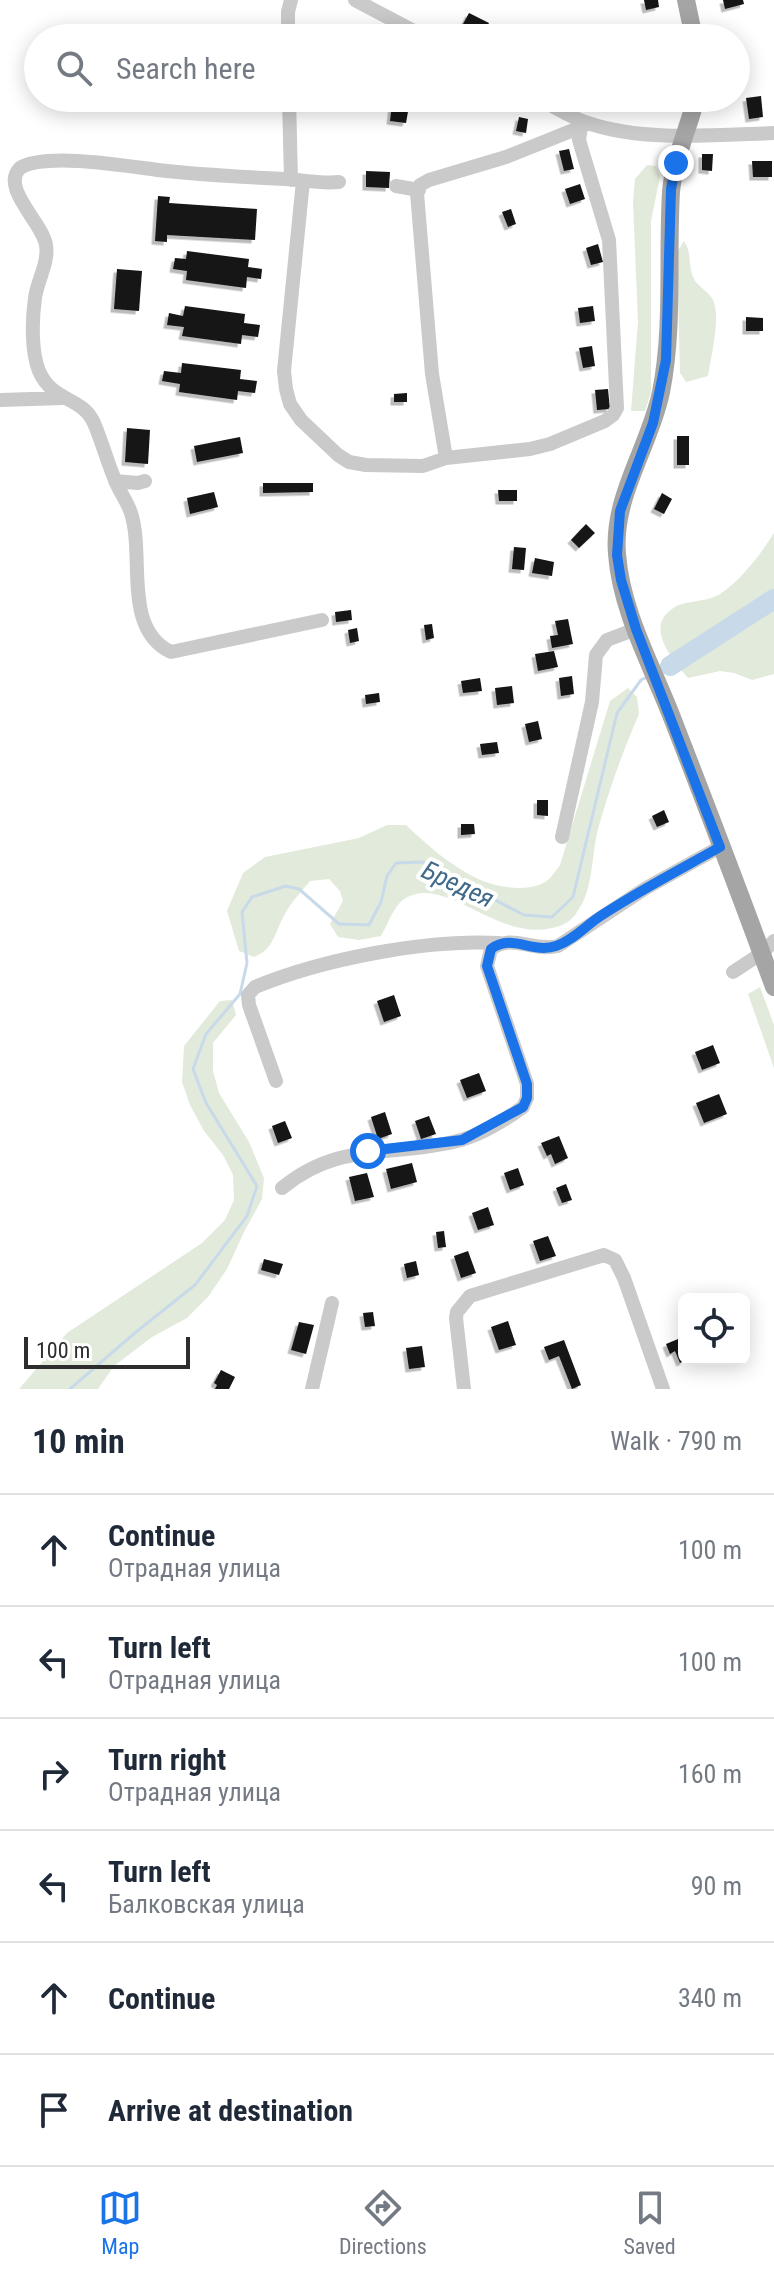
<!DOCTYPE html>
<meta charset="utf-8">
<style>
body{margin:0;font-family:"Roboto Condensed",sans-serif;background:#f2f2f3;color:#1f2937}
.controls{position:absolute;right:24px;bottom:24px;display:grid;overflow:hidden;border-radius:12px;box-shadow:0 4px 20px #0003}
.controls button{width:72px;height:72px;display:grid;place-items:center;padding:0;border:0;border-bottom:2px solid #e0e1e3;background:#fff;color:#1f2937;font:40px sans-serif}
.scale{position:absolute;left:24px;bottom:20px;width:166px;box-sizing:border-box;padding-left:8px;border:4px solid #2d2d2d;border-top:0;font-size:22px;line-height:28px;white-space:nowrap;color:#2d2d2d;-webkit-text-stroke:6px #fff;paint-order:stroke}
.stop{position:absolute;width:24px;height:24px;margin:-18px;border:6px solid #1a73e8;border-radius:50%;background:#fff}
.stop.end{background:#1a73e8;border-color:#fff;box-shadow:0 2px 8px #0008}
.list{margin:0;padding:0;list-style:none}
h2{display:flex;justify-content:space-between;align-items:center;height:104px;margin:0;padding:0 32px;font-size:34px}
h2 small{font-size:26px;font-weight:400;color:#747a83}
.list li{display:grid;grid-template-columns:52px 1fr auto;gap:24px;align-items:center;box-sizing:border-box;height:112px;padding:0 32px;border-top:2px solid #e0e1e3}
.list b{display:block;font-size:30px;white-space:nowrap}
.list p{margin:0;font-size:26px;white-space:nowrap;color:#747a83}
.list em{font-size:26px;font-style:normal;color:#747a83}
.icon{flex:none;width:44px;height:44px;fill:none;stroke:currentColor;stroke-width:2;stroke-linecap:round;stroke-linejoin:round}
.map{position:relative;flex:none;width:774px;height:1389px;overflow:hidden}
.search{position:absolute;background:#fff;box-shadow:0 4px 20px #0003;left:24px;right:24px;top:24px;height:88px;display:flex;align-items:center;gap:20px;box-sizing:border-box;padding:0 28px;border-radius:44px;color:#747a83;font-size:30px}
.sheet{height:776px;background:#fff}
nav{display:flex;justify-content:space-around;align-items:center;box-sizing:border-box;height:112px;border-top:2px solid #e0e1e3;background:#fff;font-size:22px;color:#747a83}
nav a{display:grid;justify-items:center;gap:4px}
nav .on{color:#1a73e8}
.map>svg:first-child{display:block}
.green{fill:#e2eadb}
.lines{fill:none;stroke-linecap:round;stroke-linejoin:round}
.stream{stroke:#c8dae9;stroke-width:3}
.river{stroke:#c8dae9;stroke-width:20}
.building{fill:#141414;filter:url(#shadow)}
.minor{stroke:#cacaca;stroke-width:14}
.major{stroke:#a5a5a5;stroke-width:18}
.route{stroke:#1a73e8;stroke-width:10}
.labels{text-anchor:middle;stroke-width:8;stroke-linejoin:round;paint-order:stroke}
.water-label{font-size:26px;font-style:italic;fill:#40698a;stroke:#fff}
</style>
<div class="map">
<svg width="774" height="1389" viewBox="0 0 774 1389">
<defs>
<filter id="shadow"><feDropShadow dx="-3.5" dy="3.5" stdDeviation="0" flood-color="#0004"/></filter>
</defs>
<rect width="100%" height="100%" fill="#fff"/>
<path class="green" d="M 647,165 L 656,166 L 660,177 L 651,221 L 651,392 L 645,411 L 631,411 L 638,322 L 633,202 L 635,179 Z
M 684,241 C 692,253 688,264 693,277 C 696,286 708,290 713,300 C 721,317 711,357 708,376 L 686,382 L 680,373 L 677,252 Z
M 774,533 L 774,674 L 752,680 L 734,673 L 720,671 L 688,678 C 674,661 644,628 672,609 C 685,599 707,603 720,594 C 742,579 760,555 774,533 Z
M 628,688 L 637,697 L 639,714 C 623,751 609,790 598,829 C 591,856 594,889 577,912 C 572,921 562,926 552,928 C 496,942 443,871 403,900 C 394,906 387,926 381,936 L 359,940 L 338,937 L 330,924 L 343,901 L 340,891 L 329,879 L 310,881 C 302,891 292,901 286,912 C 275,930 275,949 254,957 L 239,951 L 227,911 L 243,873 L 265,857 L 359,838 L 387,825 L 406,825 C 426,844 451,866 476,878 C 494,887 530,894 548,880 C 552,876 556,870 560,865 L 610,701 Z
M 760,987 L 774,1025 L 774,1068 L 748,994 Z
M 232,1000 L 236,1015 L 213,1043 L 213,1071 L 219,1093 L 249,1142 L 264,1178 L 262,1199 L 244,1232 L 227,1269 L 208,1297 L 187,1318 L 152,1337 L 114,1366 L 98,1389 L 19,1389 L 67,1333 L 202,1243 L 225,1220 L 234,1200 L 233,1175 L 223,1155 L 204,1131 L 190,1105 L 182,1082 L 184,1046 L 220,1001 Z"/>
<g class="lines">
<path class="stream" d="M 661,670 L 670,666
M 70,1389 L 136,1332 L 195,1285 L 247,1216 L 257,1186 L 206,1103 L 193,1069 L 206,1034 L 240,994 L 247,963 L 242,912 L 252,897 L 286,886 L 299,889 L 339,924 L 369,925 L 381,902 L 387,876 L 396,863 L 422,862 L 524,915 L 552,917 L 573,897 L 617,713 L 641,680 L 647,677"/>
<path class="river" d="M 670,666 L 774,599"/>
</g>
<path class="building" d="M 644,0 L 658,0 L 659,7 L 646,10 Z
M 723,0 L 743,0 L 744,4 L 725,9 Z
M 469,13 L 489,23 L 482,35 L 463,24 Z
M 264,30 L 264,38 L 250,38 L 249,31 Z
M 761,96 L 763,117 L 749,119 L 746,98 Z
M 573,98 L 593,98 L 590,107 L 572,101 Z
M 392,104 L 409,106 L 406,123 L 390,121 Z
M 519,117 L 528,119 L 526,133 L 516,131 Z
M 569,149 L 574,169 L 564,171 L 559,151 Z
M 702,154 L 713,154 L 712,171 L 702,170 Z
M 752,161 L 772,161 L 772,177 L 753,177 Z
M 366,171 L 390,172 L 389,188 L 366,187 Z
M 580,184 L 585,199 L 570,204 L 565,189 Z
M 158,196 L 170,197 L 169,203 L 257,209 L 255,240 L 167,235 L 167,242 L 155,241 Z
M 511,209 L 516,224 L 508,227 L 502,212 Z
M 598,244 L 603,262 L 591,265 L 586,248 Z
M 187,251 L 249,259 L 248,267 L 262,269 L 261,279 L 247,277 L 246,288 L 186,280 L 187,271 L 173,269 L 175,258 L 186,259 Z
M 117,269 L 142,271 L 139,311 L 114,309 Z
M 185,306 L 245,314 L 244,323 L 260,325 L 258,337 L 242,335 L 241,344 L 182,336 L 184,327 L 167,325 L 169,313 L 183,316 Z
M 593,306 L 595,321 L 580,323 L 578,308 Z
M 746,317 L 763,318 L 763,331 L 746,331 Z
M 592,346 L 595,366 L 583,368 L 579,348 Z
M 182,363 L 241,370 L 240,379 L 257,381 L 255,393 L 238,391 L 237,400 L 179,392 L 180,384 L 162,381 L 164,371 L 181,373 Z
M 608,389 L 610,409 L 597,410 L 595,390 Z
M 407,393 L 407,402 L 394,402 L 394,394 Z
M 127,428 L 150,430 L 148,464 L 125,462 Z
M 677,436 L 689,436 L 689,465 L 677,465 Z
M 240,437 L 243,453 L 197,462 L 194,446 Z
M 263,483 L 313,483 L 313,492 L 263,493 Z
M 498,490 L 517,490 L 517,501 L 499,501 Z
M 214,492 L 218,507 L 190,514 L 187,498 Z
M 662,493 L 672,499 L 664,514 L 654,509 Z
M 586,524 L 595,533 L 579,548 L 571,540 Z
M 514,547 L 526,548 L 524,570 L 512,569 Z
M 535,558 L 554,562 L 552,576 L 532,573 Z
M 351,610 L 352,620 L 336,622 L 335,612 Z
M 568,619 L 573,644 L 552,648 L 550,636 L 558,635 L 555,621 Z
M 432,624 L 434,638 L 426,640 L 424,625 Z
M 357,628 L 359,641 L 350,643 L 348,630 Z
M 554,651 L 558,667 L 538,671 L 535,654 Z
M 572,676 L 574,694 L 561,696 L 559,678 Z
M 480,678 L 482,691 L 463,693 L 461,681 Z
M 512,686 L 514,703 L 497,705 L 495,688 Z
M 379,693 L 380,702 L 366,704 L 365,695 Z
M 538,721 L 542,739 L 529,742 L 525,724 Z
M 497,742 L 499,753 L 482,755 L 480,744 Z
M 537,800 L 548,800 L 548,816 L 537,815 Z
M 664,810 L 669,822 L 657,827 L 652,816 Z
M 461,824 L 474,824 L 475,834 L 461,835 Z
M 394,995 L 401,1016 L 384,1022 L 377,1001 Z
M 713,1045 L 720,1063 L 702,1070 L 695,1052 Z
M 479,1073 L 486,1091 L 467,1098 L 460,1080 Z
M 719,1094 L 727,1114 L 704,1123 L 696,1103 Z
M 385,1112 L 392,1134 L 378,1139 L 371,1117 Z
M 429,1116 L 436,1134 L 421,1139 L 415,1121 Z
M 285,1121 L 292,1138 L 278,1143 L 272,1126 Z
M 559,1136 L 568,1158 L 555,1164 L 551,1154 L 547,1156 L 541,1143 Z
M 412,1163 L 417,1182 L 391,1189 L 386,1169 Z
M 518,1168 L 524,1185 L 510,1190 L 504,1173 Z
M 367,1173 L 374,1197 L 355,1201 L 349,1177 Z
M 566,1184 L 572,1200 L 562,1203 L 556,1188 Z
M 488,1207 L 494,1225 L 478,1230 L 472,1213 Z
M 444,1231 L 446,1247 L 438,1248 L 436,1232 Z
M 548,1236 L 556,1256 L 540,1261 L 533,1241 Z
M 468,1251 L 476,1273 L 461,1278 L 454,1256 Z
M 264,1259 L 283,1264 L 279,1275 L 261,1270 Z
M 416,1261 L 419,1275 L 407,1278 L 404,1264 Z
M 373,1312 L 375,1326 L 365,1327 L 363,1313 Z
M 508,1321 L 516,1345 L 499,1350 L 491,1327 Z
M 299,1322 L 314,1325 L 306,1354 L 291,1350 Z
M 683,1337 L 684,1361 L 680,1363 L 675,1351 L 670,1354 L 666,1344 Z
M 564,1340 L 581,1385 L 572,1389 L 559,1356 L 549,1360 L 544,1347 Z
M 422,1346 L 425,1367 L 409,1369 L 406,1348 Z
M 221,1370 L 235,1377 L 229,1389 L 215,1389 L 217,1385 L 214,1383 Z"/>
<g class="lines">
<path class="minor" d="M 355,0 L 427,38
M 288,38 L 288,12 L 291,0
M 289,98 L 291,180
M 538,98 C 554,107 570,117 588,123 C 643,142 716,135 774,133
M 303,181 L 284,371 L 286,389 L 290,404 L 301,420 L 338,455 L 349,462 L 366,465 L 423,466 L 446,458 L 530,449 L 550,444 L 605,421 L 613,415 L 617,408 L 609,240 L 579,140 L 581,127 L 585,123
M 396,186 L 419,190
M 0,400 L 63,398
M 446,458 L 432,374 L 417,193 L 420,185 L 429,180 L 506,157 L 581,127
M 115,481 L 138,483 L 145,481
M 322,620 L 171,652 C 122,629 145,555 131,513 C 127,501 119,491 115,480 C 107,461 102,442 94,423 C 82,396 53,403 39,371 C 31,351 32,319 35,298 C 37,281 49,263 46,245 C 43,223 0,188 20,168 C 45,152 127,166 158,170 C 200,175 242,177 285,179 C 303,180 321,184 339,182
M 562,837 L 592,702 L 596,655 L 607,640 L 636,629
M 733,972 L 762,953 L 774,941
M 276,1081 L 249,1005 L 248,995 L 255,987 C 323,959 426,939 499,943
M 282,1188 C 340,1140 392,1158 457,1141 C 479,1136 505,1120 523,1107 L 527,1098 L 527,1084 L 487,966 L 491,949 C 513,933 531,952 558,946 L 646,888 L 720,847
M 312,1389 L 332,1303
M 464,1389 L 456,1318 L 457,1312 L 470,1296 L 604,1255 L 615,1260 L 624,1278 L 663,1389"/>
<path class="major" d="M 686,0 L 694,38
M 696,98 C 688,130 674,158 671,192 C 667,258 674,327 661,392 C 650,446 612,497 617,554 C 621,610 651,664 671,715 C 706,805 741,896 774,987"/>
</g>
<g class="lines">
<path class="route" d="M 368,1151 L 462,1140 L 523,1107 L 527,1098 L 527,1084 L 487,966 L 491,949 C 512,933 532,954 556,946 C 574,940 586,925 602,915 C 640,890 681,869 720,847 L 636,629 L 621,580 L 617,555 L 620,511 L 653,423 L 666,360 L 671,189 L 676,163"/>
</g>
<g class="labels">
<g class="water-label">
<text transform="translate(458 884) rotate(25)" y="9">Бредея</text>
</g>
</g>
</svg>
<div class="controls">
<button><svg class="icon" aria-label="locate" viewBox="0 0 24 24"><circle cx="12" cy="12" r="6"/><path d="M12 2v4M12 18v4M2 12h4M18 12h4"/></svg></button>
</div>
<div class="scale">100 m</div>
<div class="stop" style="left:368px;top:1151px"></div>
<div class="stop end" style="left:676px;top:163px"></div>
<div class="search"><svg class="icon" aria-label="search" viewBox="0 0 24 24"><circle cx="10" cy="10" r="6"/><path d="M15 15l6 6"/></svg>Search here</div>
</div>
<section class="sheet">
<h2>10 min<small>Walk · 790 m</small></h2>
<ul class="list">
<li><svg class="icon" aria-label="ahead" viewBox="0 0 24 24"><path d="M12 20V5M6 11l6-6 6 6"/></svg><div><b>Continue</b><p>Отрадная улица</p></div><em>100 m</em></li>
<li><svg class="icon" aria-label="left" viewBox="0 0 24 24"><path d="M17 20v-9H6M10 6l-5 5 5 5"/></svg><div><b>Turn left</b><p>Отрадная улица</p></div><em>100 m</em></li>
<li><svg class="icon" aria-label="right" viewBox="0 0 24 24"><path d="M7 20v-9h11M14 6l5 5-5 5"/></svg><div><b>Turn right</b><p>Отрадная улица</p></div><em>160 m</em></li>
<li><svg class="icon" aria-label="left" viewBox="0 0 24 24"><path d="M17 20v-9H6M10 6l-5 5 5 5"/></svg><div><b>Turn left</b><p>Балковская улица</p></div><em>90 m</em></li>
<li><svg class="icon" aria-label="ahead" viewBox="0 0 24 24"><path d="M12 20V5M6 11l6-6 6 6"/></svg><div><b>Continue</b></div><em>340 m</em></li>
<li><svg class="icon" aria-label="arrive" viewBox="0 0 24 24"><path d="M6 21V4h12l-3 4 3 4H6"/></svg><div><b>Arrive at destination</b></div></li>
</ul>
</section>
<nav>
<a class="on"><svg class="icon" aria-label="map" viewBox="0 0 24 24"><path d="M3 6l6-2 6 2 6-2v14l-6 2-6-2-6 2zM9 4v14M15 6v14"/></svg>Map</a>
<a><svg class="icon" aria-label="directions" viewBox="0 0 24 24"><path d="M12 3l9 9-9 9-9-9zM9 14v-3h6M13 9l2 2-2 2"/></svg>Directions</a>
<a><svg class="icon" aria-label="saved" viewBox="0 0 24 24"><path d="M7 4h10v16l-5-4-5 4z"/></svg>Saved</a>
</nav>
